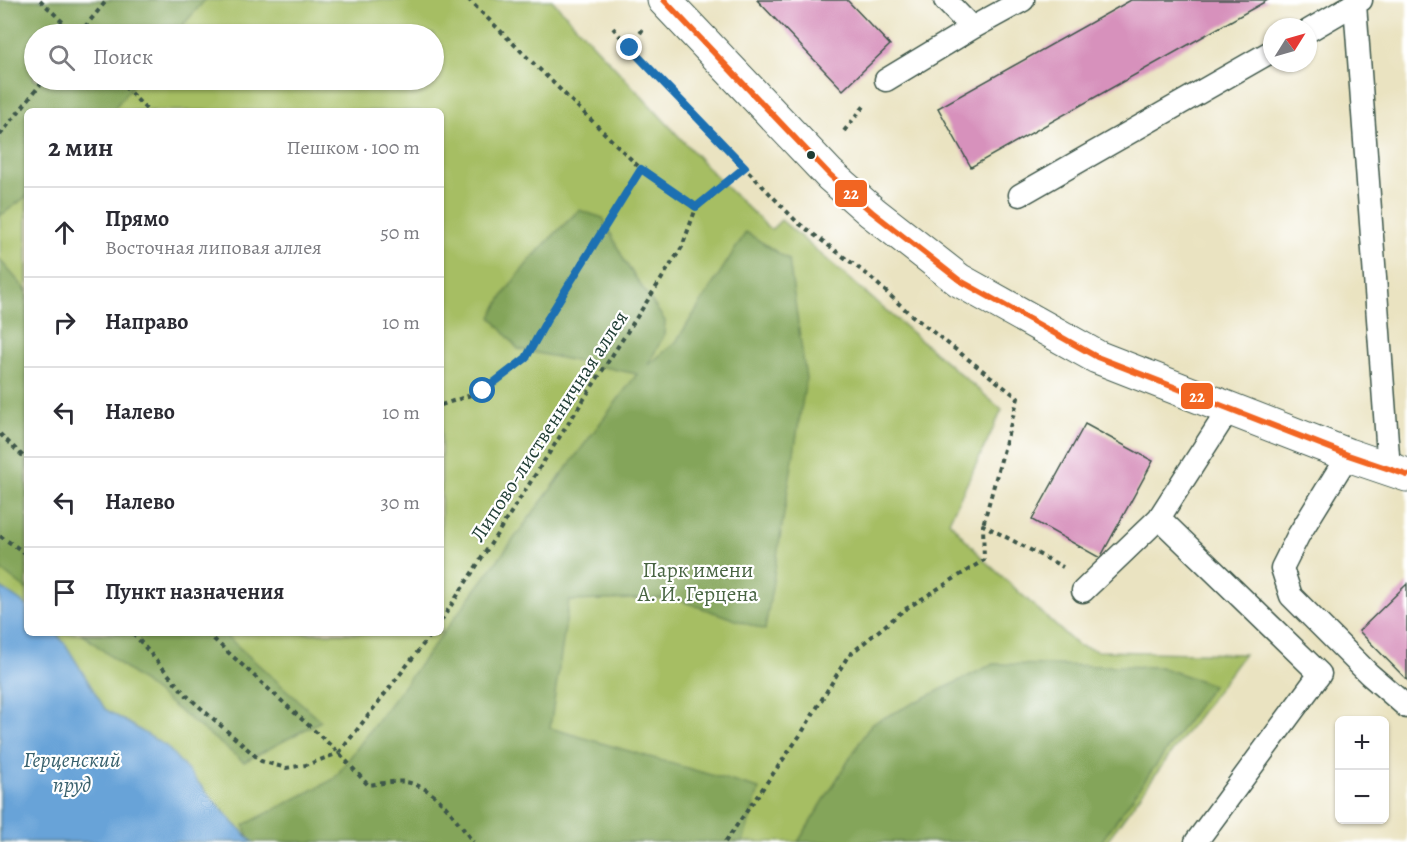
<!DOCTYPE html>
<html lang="ru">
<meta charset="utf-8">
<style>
body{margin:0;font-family:Alegreya,serif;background:#f2f2f3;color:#2b2b33}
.controls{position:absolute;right:18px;bottom:18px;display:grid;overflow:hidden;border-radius:9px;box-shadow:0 2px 4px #0004}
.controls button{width:54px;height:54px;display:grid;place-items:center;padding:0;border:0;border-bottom:2px solid #e1e1e2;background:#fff;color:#2b2b33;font:30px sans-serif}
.compass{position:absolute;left:1263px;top:18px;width:54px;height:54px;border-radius:50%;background:#fff;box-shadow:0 2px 4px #0004;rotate:53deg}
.stop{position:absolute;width:18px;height:18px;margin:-14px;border:4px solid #1f6fb2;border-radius:50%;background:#fff}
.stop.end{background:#1f6fb2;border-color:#fff;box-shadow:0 2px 6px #0008}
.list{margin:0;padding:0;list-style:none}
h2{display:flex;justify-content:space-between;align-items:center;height:78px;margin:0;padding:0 24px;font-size:26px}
h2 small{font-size:20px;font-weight:400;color:#7c7c81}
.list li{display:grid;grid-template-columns:39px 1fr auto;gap:18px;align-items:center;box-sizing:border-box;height:90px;padding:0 24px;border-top:2px solid #e1e1e2}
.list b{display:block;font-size:22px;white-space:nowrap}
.list p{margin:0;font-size:20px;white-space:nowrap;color:#7c7c81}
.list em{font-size:20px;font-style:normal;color:#7c7c81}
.icon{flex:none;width:33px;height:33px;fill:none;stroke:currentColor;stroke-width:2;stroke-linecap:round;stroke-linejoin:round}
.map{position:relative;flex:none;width:1407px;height:842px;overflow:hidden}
.search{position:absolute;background:#fff;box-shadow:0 2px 4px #0004;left:24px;top:24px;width:420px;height:66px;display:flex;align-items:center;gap:15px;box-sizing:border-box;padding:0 21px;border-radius:33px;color:#7c7c81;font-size:22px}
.panel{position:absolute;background:#fff;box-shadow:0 2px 4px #0004;left:24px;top:108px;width:420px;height:528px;border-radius:9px}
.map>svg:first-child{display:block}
.green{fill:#a6be64;stroke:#627e4c;stroke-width:1.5;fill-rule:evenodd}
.forest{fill:#84a55a;stroke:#527147;stroke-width:1.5}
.water{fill:#68a3d8;stroke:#447086;stroke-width:1.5}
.building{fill:#d791bc}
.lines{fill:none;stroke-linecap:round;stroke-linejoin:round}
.service-casing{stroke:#3d5649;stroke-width:25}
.minor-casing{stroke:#3d5649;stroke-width:35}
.path{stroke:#3d5649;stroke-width:4;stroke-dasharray:4.5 4.5;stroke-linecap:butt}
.service{stroke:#fff;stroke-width:22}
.minor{stroke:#fff;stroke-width:33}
.bus-1-casing{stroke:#fff;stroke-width:10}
.bus-1{stroke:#f26522;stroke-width:6}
.route{stroke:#1f6fb2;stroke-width:8}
.bus-dot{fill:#1f3d34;stroke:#fff;stroke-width:2}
.labels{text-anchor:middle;stroke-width:4.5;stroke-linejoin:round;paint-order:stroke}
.street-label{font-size:21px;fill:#1f3d34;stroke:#fff}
.park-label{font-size:21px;fill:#486442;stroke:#fff}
.water-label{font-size:22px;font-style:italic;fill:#39616d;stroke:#fff}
.line-badge{stroke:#fff;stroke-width:2}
.badge-label{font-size:16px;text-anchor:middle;font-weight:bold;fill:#fff}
</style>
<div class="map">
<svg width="1407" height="842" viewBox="0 0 1407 842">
<rect width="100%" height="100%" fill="#fff"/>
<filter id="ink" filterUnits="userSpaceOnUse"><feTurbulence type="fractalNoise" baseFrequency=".0167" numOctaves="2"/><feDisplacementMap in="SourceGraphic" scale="12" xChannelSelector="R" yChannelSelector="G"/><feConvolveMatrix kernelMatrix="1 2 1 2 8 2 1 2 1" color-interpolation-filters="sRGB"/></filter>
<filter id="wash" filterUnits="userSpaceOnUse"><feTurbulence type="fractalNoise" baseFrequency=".008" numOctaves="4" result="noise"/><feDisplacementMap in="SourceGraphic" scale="24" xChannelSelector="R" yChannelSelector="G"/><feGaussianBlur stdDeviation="1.35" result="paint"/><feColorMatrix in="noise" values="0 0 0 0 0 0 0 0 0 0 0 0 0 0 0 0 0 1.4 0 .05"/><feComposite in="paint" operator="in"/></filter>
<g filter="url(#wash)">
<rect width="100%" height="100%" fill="#eae3c1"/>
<path class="green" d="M 0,0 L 552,0 L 724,185 L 771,230 L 781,220 L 1002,410 L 949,521 L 984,560 L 1077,645 L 1098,651 L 1244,654 L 1106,842 L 0,842 ZM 34,34 L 434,34 L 434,80 L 34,80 ZM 27,111 L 441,111 L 441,633 L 27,633 Z"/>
<path class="forest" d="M 0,0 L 205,0 L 175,34 L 34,34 L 34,80 L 137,80 L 112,111 L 27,111 L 27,196 L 0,216 Z
M 579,210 L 603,218 L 625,262 L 665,321 L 664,335 L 648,365 L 676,342 L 746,232 L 789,260 L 806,379 L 765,630 L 673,598 L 569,601 L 550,728 L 759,789 L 743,842 L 250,842 L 244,825 L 334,779 L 637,374 L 518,349 L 491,317 C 512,275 545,243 579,210 Z
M 0,260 L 27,291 L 27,590 L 0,569 Z
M 81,633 L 223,633 L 321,721 L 244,762 Z
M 993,664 L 1160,667 L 1213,685 L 1101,842 L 798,842 L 871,724 Z"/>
<path class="water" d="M 0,587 L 27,606 L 27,633 L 56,633 L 66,645 L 105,709 L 166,746 L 233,822 L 253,842 L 0,842 Z"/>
<g id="blocks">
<path class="building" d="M 757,0 L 847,0 L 890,45 L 843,90 Z
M 1131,0 L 1268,0 L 971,167 L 938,108 Z
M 1085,424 L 1153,461 L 1100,558 L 1032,520 Z
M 1407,584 L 1407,680 L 1359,631 Z"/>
</g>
</g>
<g filter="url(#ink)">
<use href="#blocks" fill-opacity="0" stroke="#3d5649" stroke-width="1.5"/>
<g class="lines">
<defs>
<path id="service" d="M 945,0 L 972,28
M 1355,4 L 1389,469
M 1308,31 L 1361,0
M 886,80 L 972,28 L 1023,0
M 1020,195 L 1272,51
M 1348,455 L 1298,536 L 1282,568 L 1291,596 L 1369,674 L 1407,707
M 1159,518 L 1320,674 L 1196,842
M 1083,591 L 1159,518 L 1229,409"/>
<path id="minor" d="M 664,0 L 830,175 L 872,212 L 959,280 L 1097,357 L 1348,455 L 1407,475"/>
</defs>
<use href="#service" class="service-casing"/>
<use href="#minor" class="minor-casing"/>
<path class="path" d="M 40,0 L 75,34
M 613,28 L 630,48 L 797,222 L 868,275 L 910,314 L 1018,398 L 983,525
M 79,34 L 107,0
M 630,48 L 643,29
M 118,80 L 148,111
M 844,131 L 866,104
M 0,135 L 44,80
M 696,208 L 745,167
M 441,405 L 483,391 L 526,359 L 548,318 L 641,169
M 0,434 L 27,460
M 0,536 L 27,554
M 441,621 L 682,247 L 696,208 L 641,169 L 469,0
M 133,633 L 185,694 L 261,761 L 286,768 L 306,765 L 339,753
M 207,633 L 339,753 L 368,785 C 380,784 395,780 406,782 C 438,788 455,819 473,842
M 339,753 L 432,633
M 725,842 L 801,734 L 848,656 L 904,610 L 984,560 L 983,525 L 1063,567"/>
<use href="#service" class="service"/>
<use href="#minor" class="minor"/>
<defs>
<path id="bus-1" d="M 664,0 L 830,175 L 872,212 L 959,280 L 1097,357 L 1348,455 L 1407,475"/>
</defs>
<use href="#bus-1" class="bus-1-casing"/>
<use href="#bus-1" class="bus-1"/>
</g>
</g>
<g class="lines" filter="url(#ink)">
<path class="route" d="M 483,391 L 526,358 L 548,318 L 641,169 L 696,207 L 745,167 L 630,48"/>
</g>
<circle class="bus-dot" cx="811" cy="155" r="5"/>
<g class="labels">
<g class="street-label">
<text transform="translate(549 426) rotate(-57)" y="7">Липово-лиственничная аллея</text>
</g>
<g class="park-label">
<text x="698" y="577">Парк имени<tspan x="698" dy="24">А. И. Герцена</tspan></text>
</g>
<g class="water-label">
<text x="72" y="767">Герценский<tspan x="72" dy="25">пруд</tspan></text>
</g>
</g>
<g class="line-badge">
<rect x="834" y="179" width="34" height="29" rx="6" fill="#f26522"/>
<rect x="1180" y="382" width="34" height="28" rx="6" fill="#f26522"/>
</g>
<g class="badge-label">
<text x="851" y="199">22</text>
<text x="1197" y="402">22</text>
</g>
</svg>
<div class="controls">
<button>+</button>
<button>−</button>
</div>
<svg class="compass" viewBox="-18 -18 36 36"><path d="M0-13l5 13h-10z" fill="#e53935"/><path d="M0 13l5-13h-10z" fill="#7c7c81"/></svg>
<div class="stop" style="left:483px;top:391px"></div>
<div class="stop end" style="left:630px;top:48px"></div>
<div class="search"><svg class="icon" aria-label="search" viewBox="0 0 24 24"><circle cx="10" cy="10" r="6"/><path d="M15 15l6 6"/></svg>Поиск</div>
<section class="panel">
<h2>2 мин<small>Пешком · 100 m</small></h2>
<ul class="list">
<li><svg class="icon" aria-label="ahead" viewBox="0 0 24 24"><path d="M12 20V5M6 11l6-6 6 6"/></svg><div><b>Прямо</b><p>Восточная липовая аллея</p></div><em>50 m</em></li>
<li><svg class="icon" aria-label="right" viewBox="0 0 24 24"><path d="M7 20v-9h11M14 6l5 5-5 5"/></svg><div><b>Направо</b></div><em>10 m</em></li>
<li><svg class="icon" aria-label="left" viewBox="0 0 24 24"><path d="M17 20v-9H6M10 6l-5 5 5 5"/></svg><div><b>Налево</b></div><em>10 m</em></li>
<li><svg class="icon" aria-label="left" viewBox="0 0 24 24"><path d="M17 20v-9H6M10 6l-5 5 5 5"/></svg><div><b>Налево</b></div><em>30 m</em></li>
<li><svg class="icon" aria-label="arrive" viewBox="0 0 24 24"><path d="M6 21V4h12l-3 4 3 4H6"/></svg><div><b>Пункт назначения</b></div></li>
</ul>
</section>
</div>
